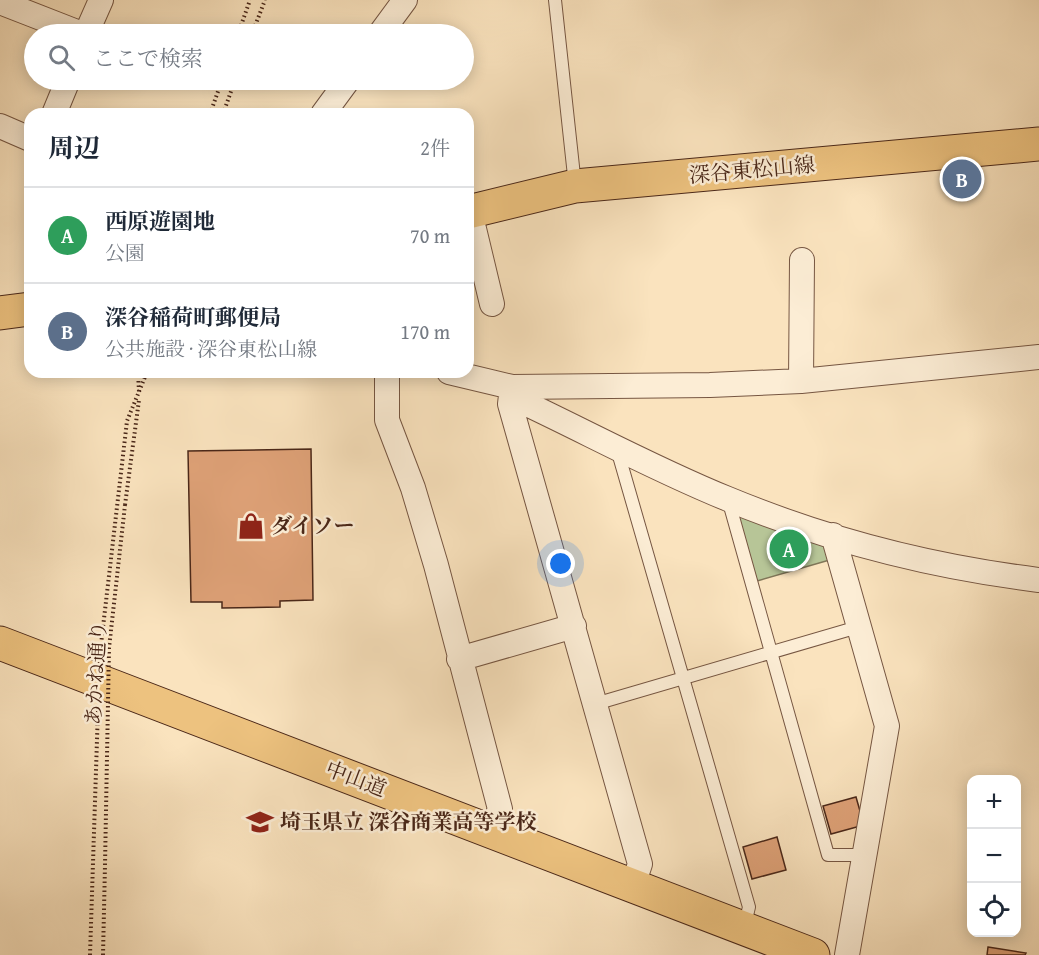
<!DOCTYPE html>
<html lang="ja">
<meta charset="utf-8">
<style>
body{margin:0;font-family:"Gentium Book Plus","Noto Serif JP",serif;background:#f6f6f7;color:#1f2937}
.controls{position:absolute;right:18px;bottom:18px;display:grid;overflow:hidden;border-radius:12px;box-shadow:0 3px 15px #0003}
.controls button{width:54px;height:54px;display:grid;place-items:center;padding:0;border:0;border-bottom:2px solid #e0e1e3;background:#fff;color:#1f2937;font:30px sans-serif}
.you{position:absolute;left:561px;top:564px;width:21px;height:21px;margin:-15px;border:4px solid #fff;border-radius:50%;background:#1a73e8;box-shadow:0 0 0 9px #1a73e833}
.badge{display:grid;place-items:center;width:39px;height:39px;border-radius:50%;background:#2563eb;color:#fff;font-size:20px;font-weight:700}
.pin{position:absolute;translate:-50% -50%;border:3px solid #fff;box-shadow:0 2px 6px #0006}
.list{margin:0;padding:0;list-style:none}
h2{display:flex;justify-content:space-between;align-items:center;height:78px;margin:0;padding:0 24px;font-size:26px}
h2 small{font-size:20px;font-weight:400;color:#747a83}
.list li{display:grid;grid-template-columns:39px 1fr auto;gap:18px;align-items:center;box-sizing:border-box;height:96px;padding:0 24px;border-top:2px solid #e0e1e3}
.list b{display:block;font-size:22px;white-space:nowrap}
.list p{margin:0;font-size:20px;white-space:nowrap;color:#747a83}
.list em{font-size:20px;font-style:normal;color:#747a83}
.icon{flex:none;width:33px;height:33px;fill:none;stroke:currentColor;stroke-width:2;stroke-linecap:round;stroke-linejoin:round}
.map{position:relative;flex:none;width:1039px;height:955px;overflow:hidden}
.search{position:absolute;background:#fff;box-shadow:0 3px 15px #0003;left:24px;top:24px;width:450px;height:66px;display:flex;align-items:center;gap:15px;box-sizing:border-box;padding:0 21px;border-radius:33px;color:#747a83;font-size:22px}
.panel{position:absolute;background:#fff;box-shadow:0 3px 15px #0003;left:24px;top:108px;width:450px;height:270px;border-radius:18px}
.map>svg:first-child{display:block}
.green{fill:#b7c597;stroke:#807658;stroke-width:1.5}
.building{fill:#dea177;stroke:#4a2718;stroke-width:1.5}
.lines{fill:none;stroke-linecap:round;stroke-linejoin:round}
.service-casing{stroke:#765642;stroke-width:14}
.minor-casing{stroke:#765642;stroke-width:26}
.primary-casing{stroke:#4a2718;stroke-width:35}
.trunk-casing{stroke:#4a2718;stroke-width:35}
.path{stroke:#4a2718;stroke-width:4;stroke-dasharray:1.5 3;stroke-linecap:butt}
.service{stroke:#fcedd5;stroke-width:12}
.minor{stroke:#fcedd5;stroke-width:24}
.primary{stroke:#edc27f;stroke-width:33}
.trunk{stroke:#edc27f;stroke-width:33}
.path-bridge{stroke:#4a2718;stroke-width:4;stroke-dasharray:1.5 3;stroke-linecap:butt}
.labels{text-anchor:middle;stroke-width:5;stroke-linejoin:round;paint-order:stroke}
.street-label{font-size:21px;fill:#4a2718;stroke:#fcedd5}
.poi-label{font-size:21px;font-weight:bold;fill:#4a2718;stroke:#fcedd5;text-anchor:start}
</style>
<div class="map">
<svg width="1039" height="955" viewBox="0 0 1039 955">
<rect width="100%" height="100%" fill="#fae3be"/>
<filter id="stains"><feTurbulence type="fractalNoise" baseFrequency=".00333" numOctaves="4"/><feColorMatrix values="0 0 0 0 .2 0 0 0 0 .09 0 0 0 0 .02 0 0 0 .5 -.17"/></filter>
<radialGradient id="worn" r=".72"><stop offset=".6" stop-color="#630" stop-opacity="0"/><stop offset="1" stop-color="#630" stop-opacity=".3"/></radialGradient>
<path class="green" d="M 738,516 L 823,535 L 833,559 L 757,581 Z"/>
<path class="building" d="M 311,449 L 313,600 L 280,601 L 280,607 L 222,608 L 222,602 L 191,602 L 188,451 Z
M 856,797 L 864,825 L 831,834 L 823,806 Z
M 777,837 L 786,870 L 752,879 L 743,847 Z
M 988,947 L 1026,953 L 1025,955 L 987,955 Z"/>
<g class="lines">
<defs>
<path id="service" d="M 555,0 L 575,185
M 617,449 L 749,907 L 744,928
M 728,499 L 828,855 L 865,855
M 595,704 L 858,627"/>
<path id="minor" d="M 0,2 L 82,34
M 86,34 L 101,0
M 380,34 L 405,0
M 54,114 L 68,80
M 323,114 L 348,80
M 0,126 L 30,139
M 470,212 L 492,304
M 387,372 L 387,420 L 413,488 L 436,565 L 500,809 L 491,831
M 449,372 L 512,387 L 710,385 L 801,381 L 1039,357
M 801,381 L 802,260
M 512,387 L 531,406 C 596,437 661,472 728,499 C 827,540 933,567 1039,580
M 512,387 L 510,404 L 640,864 L 633,885
M 833,535 L 887,726 L 847,955
M 459,659 L 574,626"/>
<path id="primary" d="M 468,212 L 575,186 L 1039,144
M 0,313 L 30,309"/>
<path id="trunk" d="M 0,643 L 813,955"/>
</defs>
<use href="#service" class="service-casing"/>
<use href="#minor" class="minor-casing"/>
<use href="#primary" class="primary-casing"/>
<use href="#trunk" class="trunk-casing"/>
<path class="path" d="M 238,34 L 250,0
M 252,34 L 265,0
M 210,114 L 222,80
M 223,114 L 235,80
M 138,372 L 139,392
M 125,505 L 139,400
M 100,653 L 127,421 L 147,372
M 90,955 L 98,709
M 103,955 L 105,865"/>
<use href="#service" class="service"/>
<use href="#minor" class="minor"/>
<use href="#primary" class="primary"/>
<use href="#trunk" class="trunk"/>
<path class="path-bridge" d="M 105,865 L 109,648 L 125,505"/>
</g>
<defs>
<symbol id="shop-bare" viewBox="-9 -9 18 18"><path d="M-5-2.5h2.3a2.7 3.5 0 0 1 5.4 0H5L5.5 6h-11ZM-1.5-2.5h3a1.5 2.3 0 0 0-3 0Z" fill="#8f2418" stroke="#fcedd5" stroke-width="2.5" paint-order="stroke"/></symbol>
<symbol id="school-bare" viewBox="-9 -9 18 18"><path d="M0-5L7-2L0 1L-7-2ZM-4 1L0 2.5L4 1V4Q0 6-4 4Z" fill="#8f2418" stroke="#fcedd5" stroke-width="2.5" paint-order="stroke"/></symbol>
</defs>
<g fill-rule="evenodd">
<use href="#shop-bare" x="232" y="507" width="38" height="38"/>
<use href="#school-bare" x="241" y="803" width="38" height="38"/>
</g>
<g class="labels">
<g class="street-label">
<text transform="translate(752 170) rotate(-5)" y="7">深谷東松山線</text>
<text transform="translate(96 673) rotate(-87)" y="7">あかね通り</text>
<text transform="translate(356 779) rotate(21)" y="7">中山道</text>
</g>
<g class="poi-label">
<text x="271" y="533">ダイソー</text>
<text x="280" y="829">埼玉県立 深谷商業高等学校</text>
</g>
</g>
<rect width="100%" height="100%" filter="url(#stains)"/>
<rect width="100%" height="100%" fill="url(#worn)"/>
</svg>
<div class="controls">
<button>+</button>
<button>−</button>
<button><svg class="icon" aria-label="locate" viewBox="0 0 24 24"><circle cx="12" cy="12" r="6"/><path d="M12 2v4M12 18v4M2 12h4M18 12h4"/></svg></button>
</div>
<div class="you"></div>
<div class="pin badge" style="left:789px;top:549px;background:#2e9e5b">A</div>
<div class="pin badge" style="left:962px;top:179px;background:#5c6f8a">B</div>
<div class="search"><svg class="icon" aria-label="search" viewBox="0 0 24 24"><circle cx="10" cy="10" r="6"/><path d="M15 15l6 6"/></svg>ここで検索</div>
<section class="panel">
<h2>周辺<small>2件</small></h2>
<ul class="list">
<li><span class="badge" style="background:#2e9e5b">A</span><div><b>西原遊園地</b><p>公園</p></div><em>70 m</em></li>
<li><span class="badge" style="background:#5c6f8a">B</span><div><b>深谷稲荷町郵便局</b><p>公共施設 · 深谷東松山線</p></div><em>170 m</em></li>
</ul>
</section>
</div>
